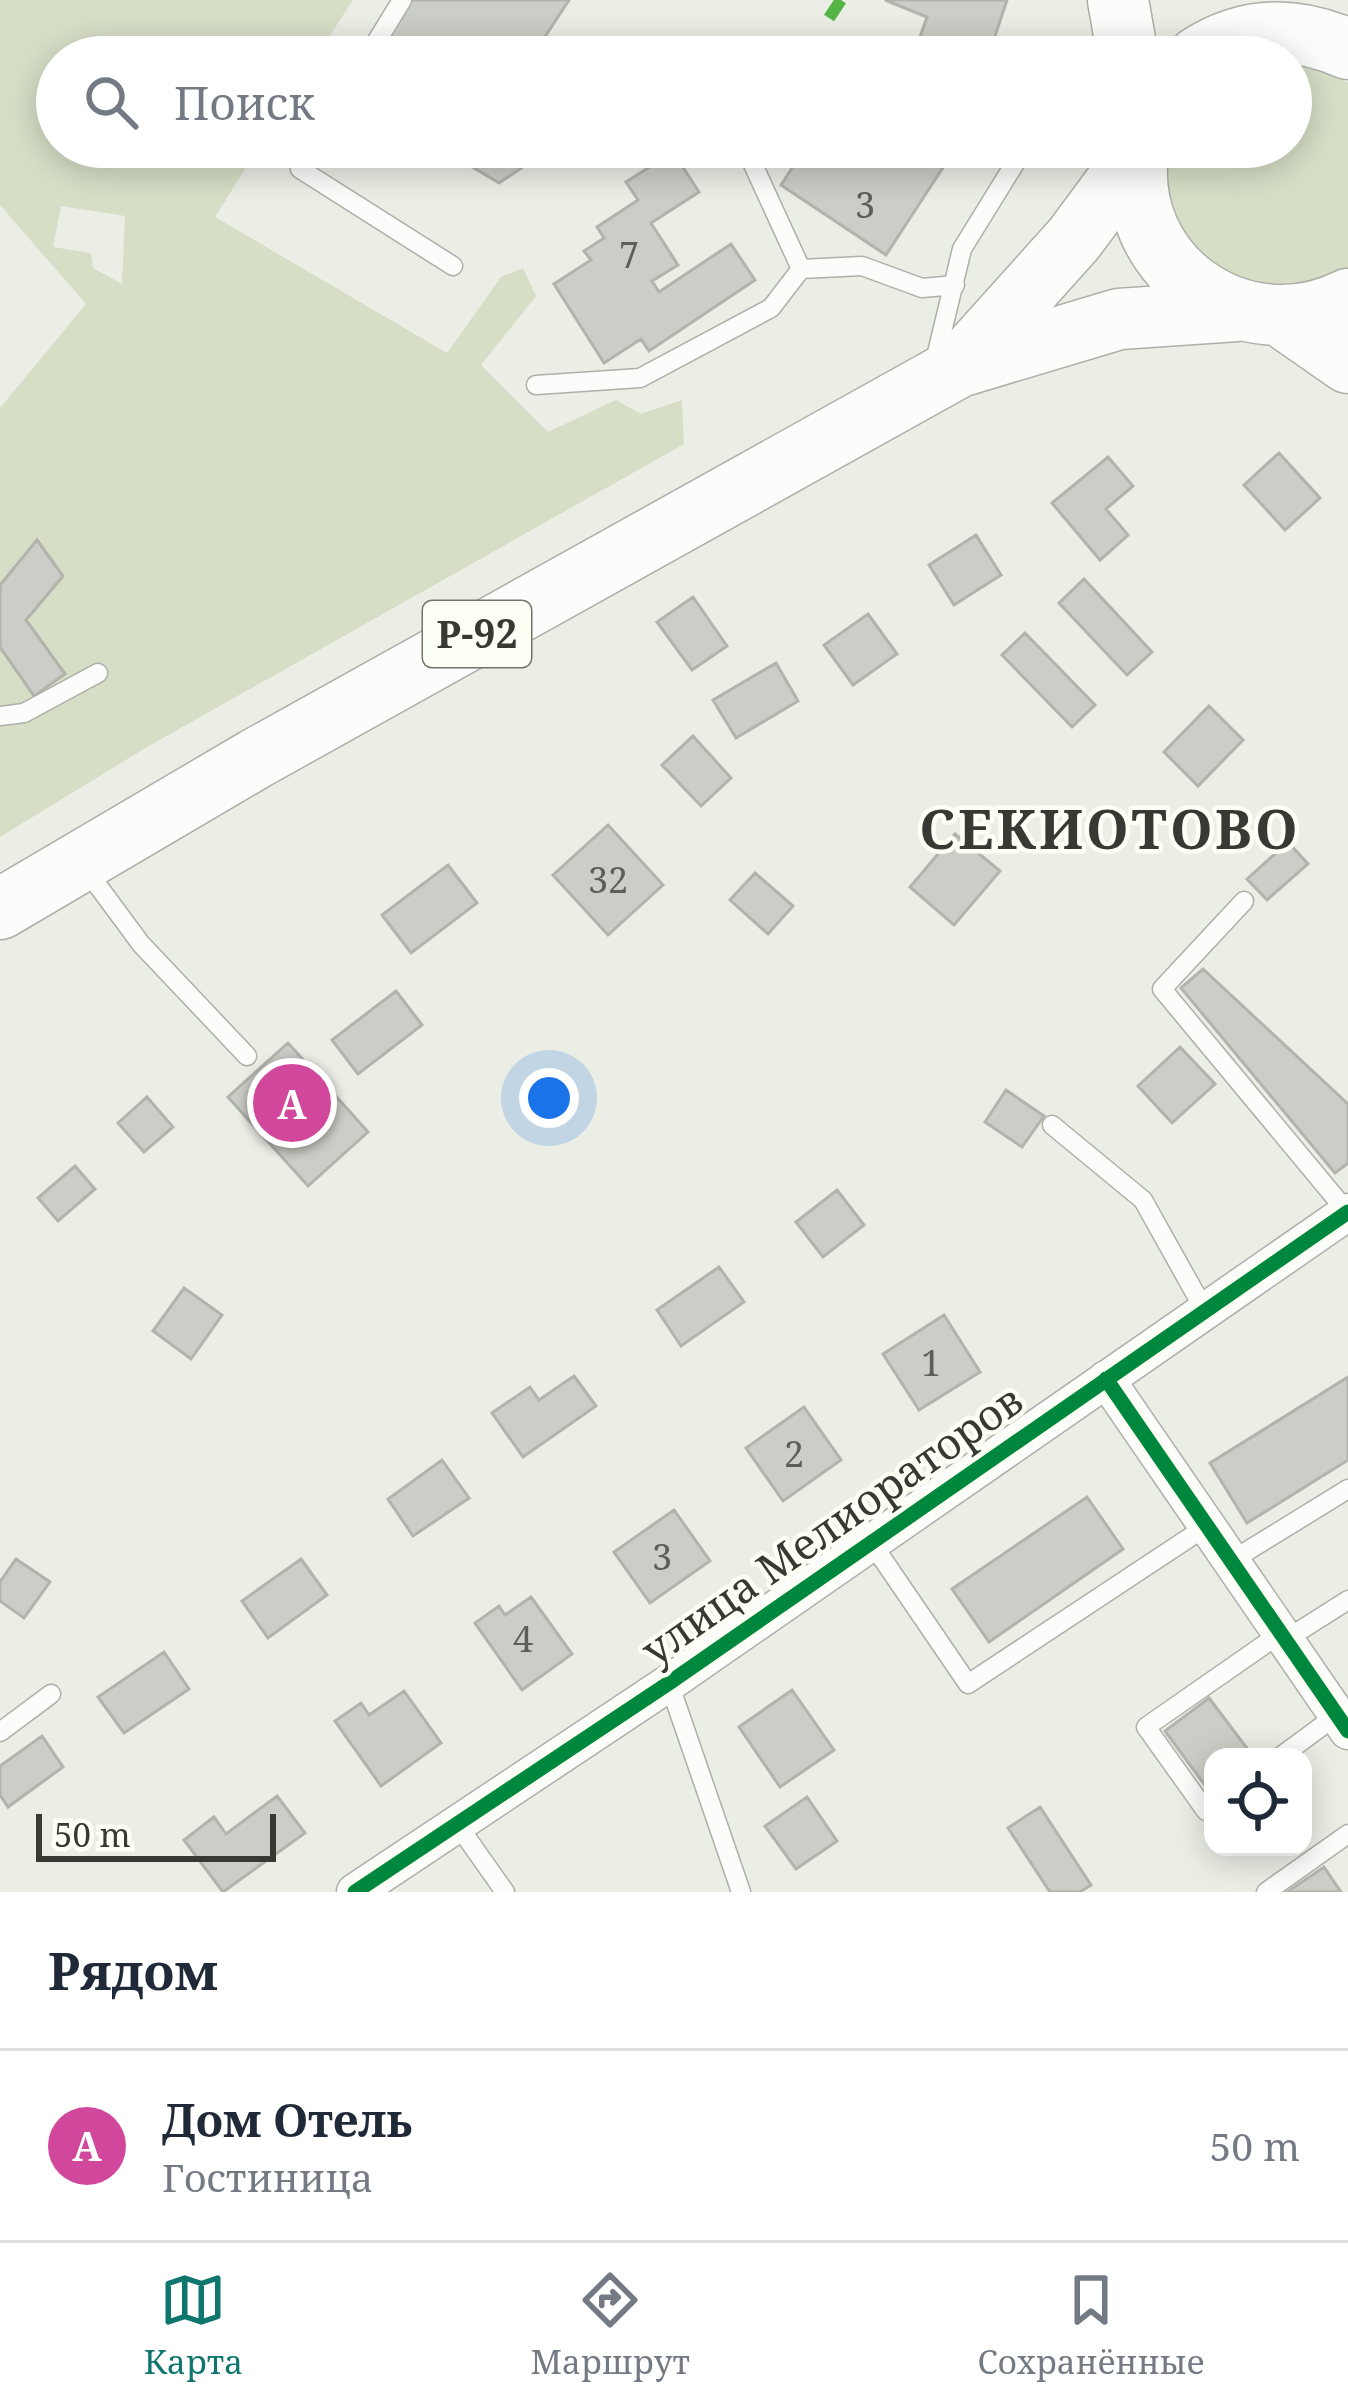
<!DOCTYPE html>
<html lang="ru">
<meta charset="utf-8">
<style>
body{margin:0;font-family:"Noto Serif",serif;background:#f2f2f3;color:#1f2937}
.controls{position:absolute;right:36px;bottom:36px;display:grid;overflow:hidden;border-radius:24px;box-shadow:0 6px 30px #0003}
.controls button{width:108px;height:108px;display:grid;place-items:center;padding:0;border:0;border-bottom:3px solid #e0e1e3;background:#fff;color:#1f2937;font:60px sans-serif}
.scale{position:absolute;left:36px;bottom:30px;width:240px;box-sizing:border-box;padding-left:12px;border:6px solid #373a33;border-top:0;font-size:33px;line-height:42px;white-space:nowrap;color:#373a33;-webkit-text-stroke:9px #fbfff4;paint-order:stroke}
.you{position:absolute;left:549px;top:1098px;width:42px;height:42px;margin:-30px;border:9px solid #fff;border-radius:50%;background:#1a73e8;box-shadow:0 0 0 18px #1a73e833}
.badge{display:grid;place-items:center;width:78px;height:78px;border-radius:50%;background:#0f766e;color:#fff;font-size:39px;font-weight:700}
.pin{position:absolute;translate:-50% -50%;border:6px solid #fff;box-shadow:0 3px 12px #0006}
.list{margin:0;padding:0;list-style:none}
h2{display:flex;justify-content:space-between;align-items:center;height:156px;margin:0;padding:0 48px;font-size:51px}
h2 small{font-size:39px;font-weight:400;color:#747a83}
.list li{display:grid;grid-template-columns:78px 1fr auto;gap:36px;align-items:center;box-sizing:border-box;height:192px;padding:0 48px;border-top:3px solid #e0e1e3}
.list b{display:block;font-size:45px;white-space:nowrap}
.list p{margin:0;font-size:39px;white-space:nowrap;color:#747a83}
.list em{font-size:39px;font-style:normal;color:#747a83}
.icon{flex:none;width:66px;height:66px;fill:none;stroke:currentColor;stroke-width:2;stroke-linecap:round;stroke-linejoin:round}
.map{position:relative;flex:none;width:1348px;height:1892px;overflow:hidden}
.search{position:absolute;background:#fff;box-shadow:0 6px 30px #0003;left:36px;right:36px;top:36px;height:132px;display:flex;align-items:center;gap:30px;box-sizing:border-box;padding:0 42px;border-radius:66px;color:#747a83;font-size:45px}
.sheet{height:348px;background:#fff}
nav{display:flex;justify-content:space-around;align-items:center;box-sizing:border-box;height:168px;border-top:3px solid #e0e1e3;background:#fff;font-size:33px;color:#747a83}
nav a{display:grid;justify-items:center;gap:6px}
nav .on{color:#0f766e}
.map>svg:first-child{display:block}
.green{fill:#d6dec6;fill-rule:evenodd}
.building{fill:#cbcec6;stroke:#b1b3ac;stroke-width:3}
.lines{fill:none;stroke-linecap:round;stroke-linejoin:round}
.service-casing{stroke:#adafa8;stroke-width:21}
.minor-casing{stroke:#adafa8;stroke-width:39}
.primary-casing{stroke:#adafa8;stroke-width:63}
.service{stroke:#fcfcfb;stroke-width:18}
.minor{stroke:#fcfcfb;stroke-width:36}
.primary{stroke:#fcfcfb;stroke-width:60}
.quiet{stroke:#56b346;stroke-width:12;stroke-dasharray:24 12;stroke-linecap:butt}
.cycleway-casing{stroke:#fbfff4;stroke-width:22}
.cycleway{stroke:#00873e;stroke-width:15}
.labels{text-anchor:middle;stroke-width:9;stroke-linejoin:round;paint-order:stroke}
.number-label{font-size:36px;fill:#5c5f58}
.shield{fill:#fbfff4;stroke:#72756d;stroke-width:3}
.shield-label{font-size:39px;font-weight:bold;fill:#373a33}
.street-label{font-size:42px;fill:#373a33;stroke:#fbfff4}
.district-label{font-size:54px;font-weight:bold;letter-spacing:3px;fill:#373a33;stroke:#fbfff4}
</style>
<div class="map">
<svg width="1348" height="1892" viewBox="0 0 1348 1892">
<rect width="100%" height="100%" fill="#ebeee5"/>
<path class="green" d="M 0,0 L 353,0 L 316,57 L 57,57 L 57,147 L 259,147 L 215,217 L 447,353 L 501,277 L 523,268 L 536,296 L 481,365 L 548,432 L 616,400 L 641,414 L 682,400 L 684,444 L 147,747 L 0,837 L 0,408 L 86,304 L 0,205 ZM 61,206 L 125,216 L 122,284 L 93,268 L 91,253 L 53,247 Z
M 1291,61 L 1322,68 L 1348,83 L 1348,270 C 1330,277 1305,292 1287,291 C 1270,290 1236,285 1223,276 C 1181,250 1156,195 1170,147 L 1291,147 Z"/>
<path class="building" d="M 408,0 L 569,0 L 535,52 L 543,57 L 375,57 Z
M 885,0 L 1007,0 L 988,57 L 913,57 L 927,17 Z
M 439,147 L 553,147 L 499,183 Z
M 788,147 L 952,147 L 955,149 L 886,255 L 781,185 L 796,162 L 783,153 Z
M 673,152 L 699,192 L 651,223 L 678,265 L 652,281 L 659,292 L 731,244 L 755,280 L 649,351 L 641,339 L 604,363 L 554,284 L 591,260 L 584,251 L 604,238 L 597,227 L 638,200 L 626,182 Z
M 1279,453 L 1320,498 L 1285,530 L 1244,485 Z
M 1108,457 L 1133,486 L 1106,509 L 1128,535 L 1100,560 L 1052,503 Z
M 976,535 L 1001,575 L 954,605 L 929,565 Z
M 37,540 L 63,576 L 26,620 L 65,674 L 34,696 L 0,647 L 0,585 Z
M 1084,579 L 1152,652 L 1127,675 L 1059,603 Z
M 693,597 L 727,646 L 692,670 L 657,622 Z
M 868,614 L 897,654 L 853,685 L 824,645 Z
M 1025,633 L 1095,705 L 1072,727 L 1002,655 Z
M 776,663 L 798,701 L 736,738 L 713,700 Z
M 1209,706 L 1243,740 L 1198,786 L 1164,752 Z
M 693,736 L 731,778 L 701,806 L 662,765 Z
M 608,825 L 663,885 L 608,935 L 553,875 Z
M 955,834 L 1000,871 L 954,925 L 910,887 Z
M 1288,842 L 1308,864 L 1267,900 L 1247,879 Z
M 448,865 L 477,903 L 411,953 L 382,915 Z
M 755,873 L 793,906 L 768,934 L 730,900 Z
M 1203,969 L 1348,1104 L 1348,1163 L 1335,1173 L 1181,988 Z
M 396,991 L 422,1025 L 358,1074 L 332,1040 Z
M 288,1043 L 368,1132 L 308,1186 L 228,1097 Z
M 1180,1047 L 1215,1084 L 1172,1123 L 1138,1086 Z
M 1006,1090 L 1044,1116 L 1022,1147 L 985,1122 Z
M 147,1097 L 173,1127 L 144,1152 L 118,1123 Z
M 75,1166 L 95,1189 L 58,1221 L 38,1198 Z
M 837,1190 L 864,1225 L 823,1257 L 796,1222 Z
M 719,1267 L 744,1302 L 681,1346 L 657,1310 Z
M 184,1288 L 222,1315 L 191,1359 L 153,1331 Z
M 944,1315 L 980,1372 L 919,1410 L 883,1354 Z
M 574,1376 L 596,1406 L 523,1457 L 492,1413 L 530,1387 L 539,1400 Z
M 1348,1377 L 1348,1460 L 1247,1523 L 1210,1463 Z
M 804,1407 L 841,1460 L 783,1501 L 746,1448 Z
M 442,1460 L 469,1498 L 413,1536 L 388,1499 Z
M 1087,1497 L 1123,1549 L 989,1642 L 952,1589 Z
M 674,1510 L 710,1561 L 650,1603 L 614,1552 Z
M 16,1559 L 50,1582 L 24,1618 L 0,1601 L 0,1582 Z
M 301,1559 L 327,1595 L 268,1638 L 242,1601 Z
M 531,1597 L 572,1654 L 522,1690 L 475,1623 L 499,1606 L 505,1615 Z
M 164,1652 L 189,1689 L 124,1733 L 98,1697 Z
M 792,1690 L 834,1750 L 780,1787 L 739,1727 Z
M 404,1691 L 441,1743 L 381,1786 L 335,1721 L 361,1703 L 369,1715 Z
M 1209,1698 L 1252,1755 L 1213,1757 L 1213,1784 L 1207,1788 L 1165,1731 Z
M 42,1736 L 63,1767 L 8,1807 L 0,1795 L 0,1766 Z
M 277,1796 L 305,1833 L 223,1892 L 184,1840 L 214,1817 L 226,1834 Z
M 807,1797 L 837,1841 L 796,1869 L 765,1826 Z
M 1040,1807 L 1091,1885 L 1080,1892 L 1050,1892 L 1008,1828 Z
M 1324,1867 L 1341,1892 L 1287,1892 Z"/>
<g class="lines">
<defs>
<path id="service" d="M 367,57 L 402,0
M 1087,57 L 1117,39
M 313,147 L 300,169 L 453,266
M 745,147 L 801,269 L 862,266 L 922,288 L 955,285
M 935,361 L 962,249 L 1025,147
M 536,385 L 640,378 L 771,308 L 801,269
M 0,716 L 24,713 L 98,673
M 87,871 L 141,944 L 247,1056
M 1244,901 L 1162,989 L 1348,1213
M 1052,1125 L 1143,1200 L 1205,1311
M 871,1542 L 968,1684 L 1207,1526
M 1231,1561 L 1348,1489
M 1285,1640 L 1348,1600
M 669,1683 L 741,1892
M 0,1732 L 51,1694
M 1280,1757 L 1337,1715
M 1213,1806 L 1206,1811 L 1146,1727 L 1281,1633
M 457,1824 L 505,1892
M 1266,1892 L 1348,1834"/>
<path id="minor" d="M 1106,1379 L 1348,1731
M 355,1892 L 669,1683 L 1348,1212"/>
<path id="primary" d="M 1118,0 L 1128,57
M 1198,57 C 1246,26 1296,26 1348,49
M 1139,147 C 1119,266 1242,352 1348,299
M 1282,317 L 1348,363
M 959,367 L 1074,239 L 1137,154
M 0,909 L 255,759 L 959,367 L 1119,319 L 1237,311"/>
</defs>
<use href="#service" class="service-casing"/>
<use href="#minor" class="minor-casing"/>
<use href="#primary" class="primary-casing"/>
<use href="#service" class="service"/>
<use href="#minor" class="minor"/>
<use href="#primary" class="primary"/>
<path class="quiet" d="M 829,18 L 841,0"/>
<defs>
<path id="cycleway" d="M 1106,1379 L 1348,1731
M 355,1892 L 669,1683 L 1348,1212"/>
</defs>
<use href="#cycleway" class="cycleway-casing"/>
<use href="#cycleway" class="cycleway"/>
</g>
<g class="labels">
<g class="number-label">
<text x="865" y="218">3</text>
<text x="629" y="268">7</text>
<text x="608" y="893">32</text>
<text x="931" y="1376">1</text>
<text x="794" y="1467">2</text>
<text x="662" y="1570">3</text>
<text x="523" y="1652">4</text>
</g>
<rect class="shield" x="423" y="601" width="108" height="66" rx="9"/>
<g class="shield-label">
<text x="477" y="648">Р-92</text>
</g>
<g class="street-label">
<text transform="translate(832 1525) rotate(-35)" y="15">улица Мелиораторов</text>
</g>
<g class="district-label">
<text x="1110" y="849">СЕКИОТОВО</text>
</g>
</g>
</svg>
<div class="controls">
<button><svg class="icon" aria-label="locate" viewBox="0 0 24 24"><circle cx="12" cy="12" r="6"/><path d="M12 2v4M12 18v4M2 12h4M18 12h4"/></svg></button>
</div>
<div class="scale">50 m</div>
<div class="you"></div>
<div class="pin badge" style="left:292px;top:1103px;background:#d1479c">A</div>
<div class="search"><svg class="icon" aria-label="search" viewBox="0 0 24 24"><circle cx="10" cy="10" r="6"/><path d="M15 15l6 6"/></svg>Поиск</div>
</div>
<section class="sheet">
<h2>Рядом<small></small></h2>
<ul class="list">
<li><span class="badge" style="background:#d1479c">A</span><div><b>Дом Отель</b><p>Гостиница</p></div><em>50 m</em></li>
</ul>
</section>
<nav>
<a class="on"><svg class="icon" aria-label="map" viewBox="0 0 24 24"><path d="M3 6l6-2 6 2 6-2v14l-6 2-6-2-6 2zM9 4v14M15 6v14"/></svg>Карта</a>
<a><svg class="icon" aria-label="directions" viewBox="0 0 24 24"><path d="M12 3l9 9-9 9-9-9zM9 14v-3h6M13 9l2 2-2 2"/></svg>Маршрут</a>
<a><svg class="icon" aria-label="saved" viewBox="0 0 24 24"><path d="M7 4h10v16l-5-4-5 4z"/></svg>Сохранённые</a>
</nav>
